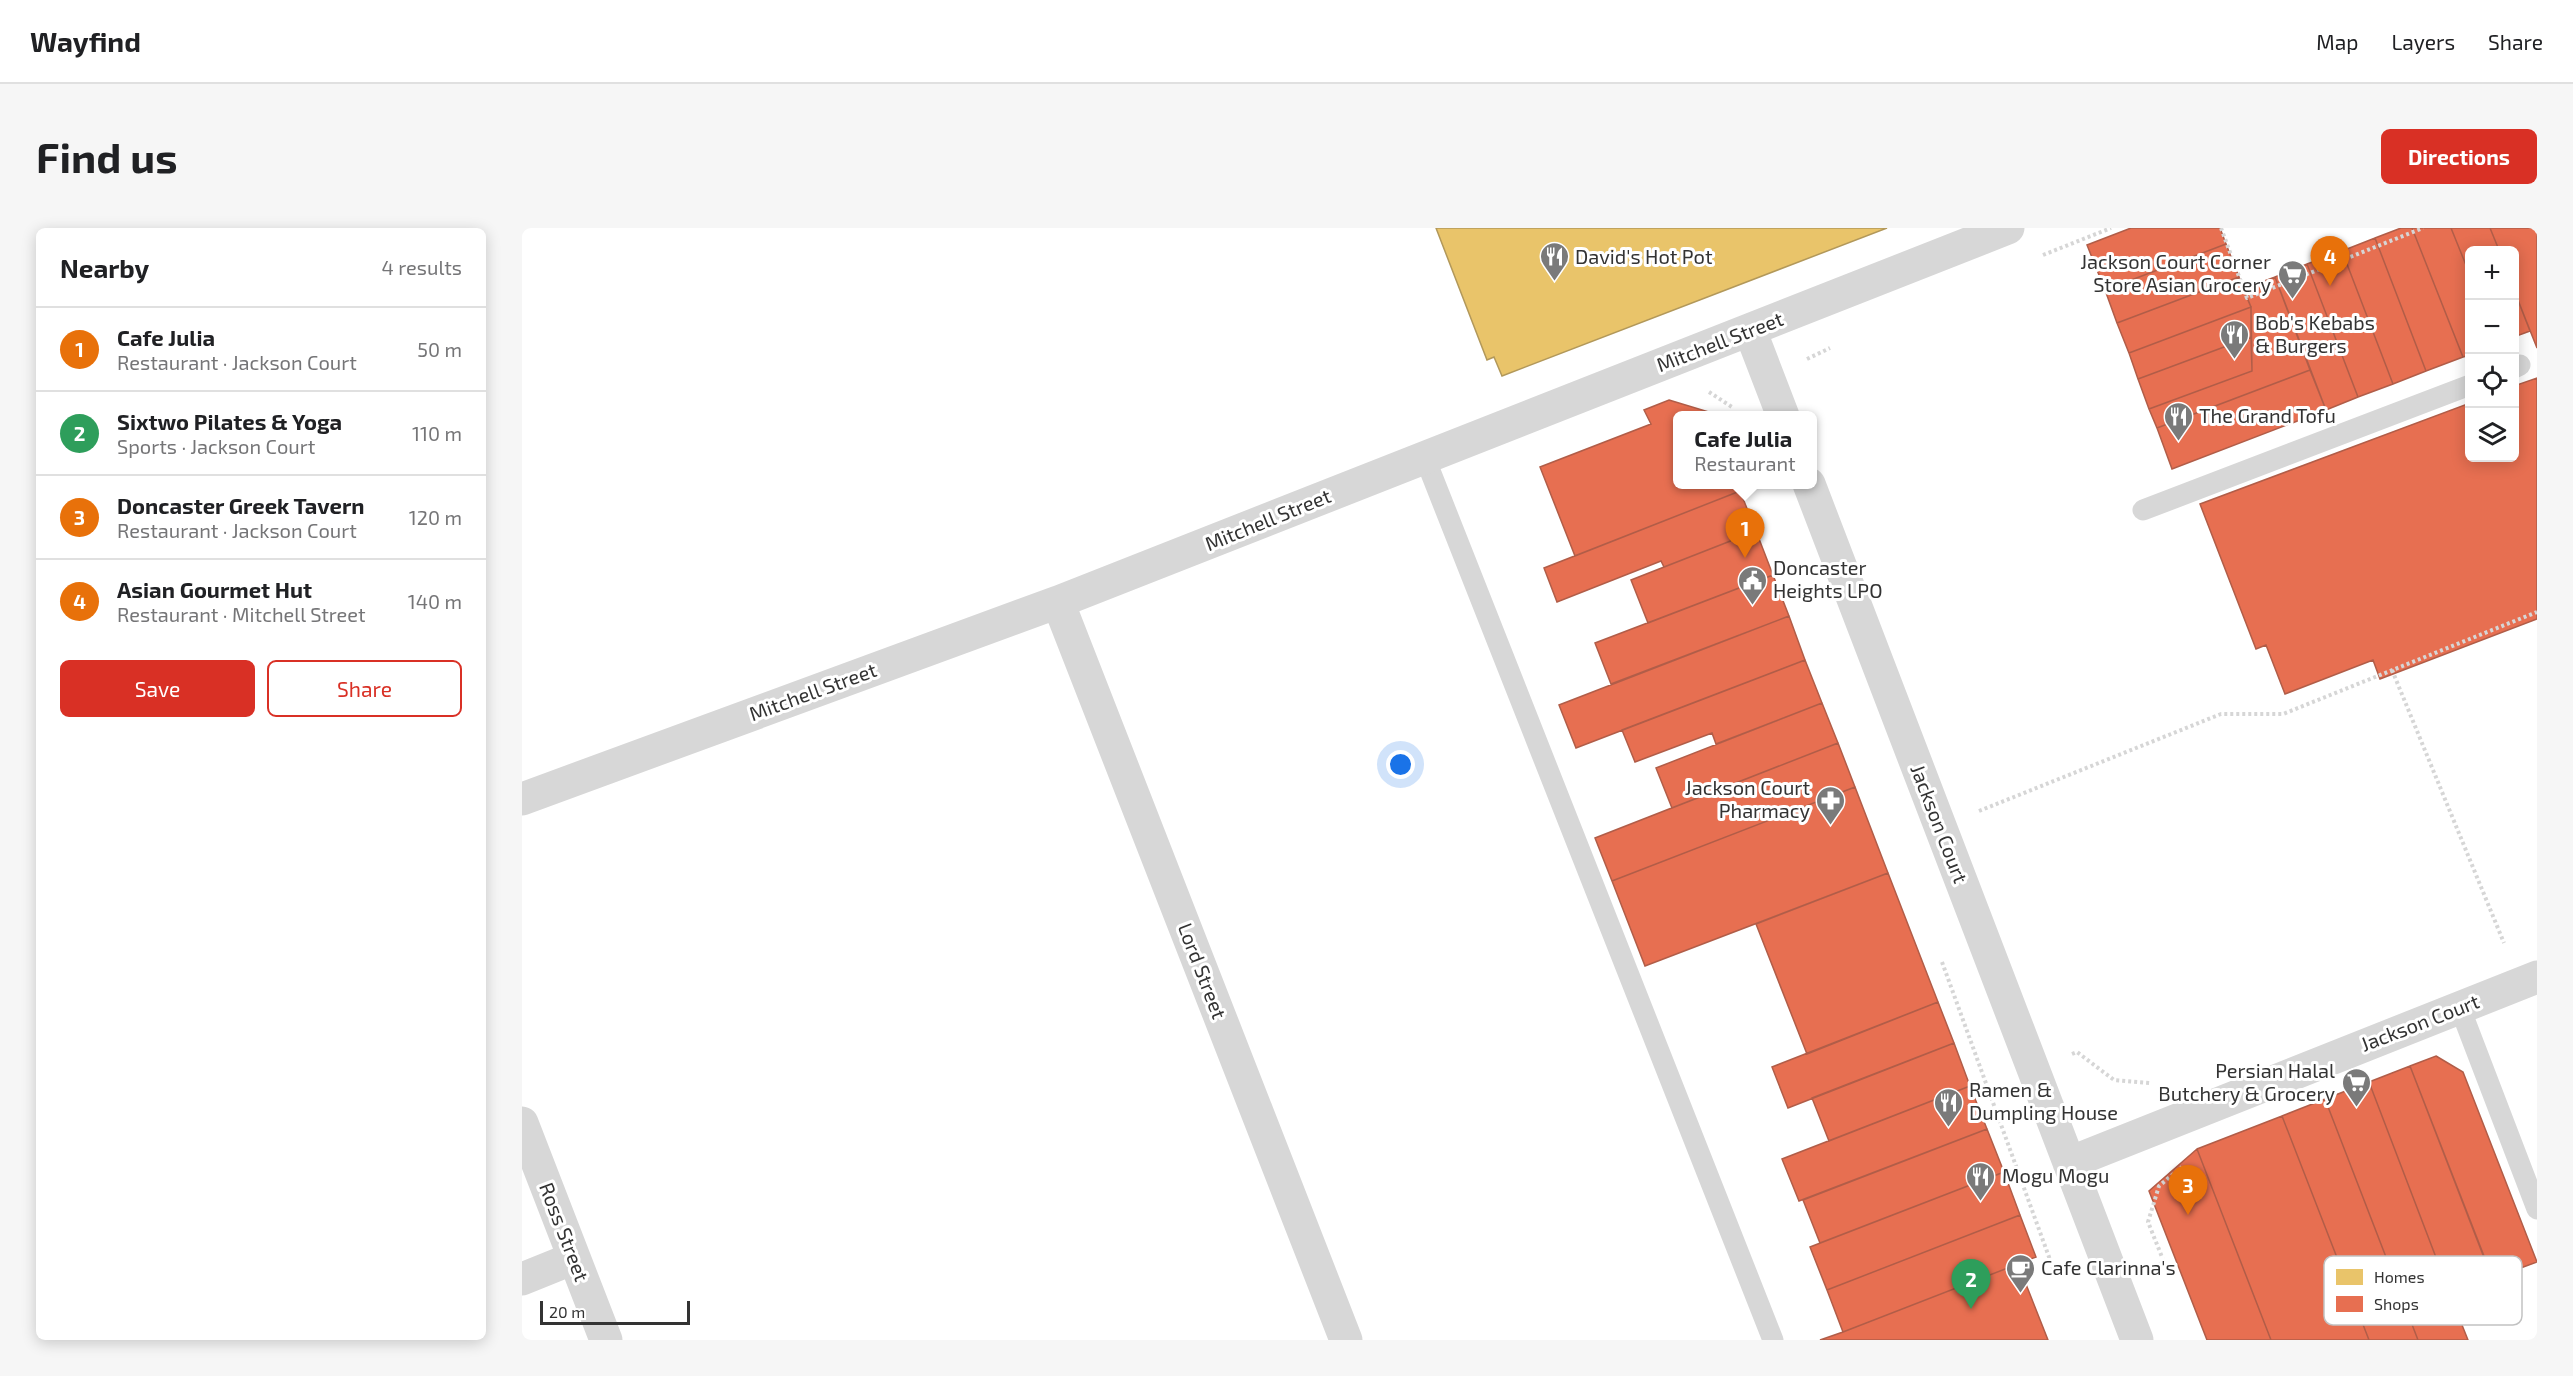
<!DOCTYPE html>
<meta charset="utf-8">
<style>
body{margin:0;font-family:"Exo 2",sans-serif;background:#f6f6f6;color:#202124}
.controls{position:absolute;right:18px;top:18px;display:grid;overflow:hidden;border-radius:9px;box-shadow:0 3px 15px #0003}
.controls button{width:54px;height:54px;display:grid;place-items:center;padding:0;border:0;border-bottom:2px solid #e0e0e0;background:#fff;color:#202124;font:30px sans-serif}
.scale{position:absolute;left:18px;bottom:15px;width:150px;box-sizing:border-box;padding-left:6px;border:3px solid #333;border-top:0;font-size:16px;line-height:21px;white-space:nowrap;color:#333;-webkit-text-stroke:4px #fff;paint-order:stroke}
.you{position:absolute;left:879px;top:537px;width:21px;height:21px;margin:-15px;border:4px solid #fff;border-radius:50%;background:#1a73e8;box-shadow:0 0 0 9px #1a73e833}
.badge{display:grid;place-items:center;width:39px;height:39px;border-radius:50%;background:#d93025;color:#fff;font-size:20px;font-weight:700}
.pin{position:absolute;translate:-50% -50px;filter:drop-shadow(0 2px 3px #0008)}
.pin::after{content:'';position:absolute;top:32px;width:21px;height:18px;background:inherit;clip-path:polygon(0 0,100% 0,50% 100%)}
.popup{position:absolute;left:1151px;top:183px;width:144px;height:78px;box-sizing:border-box;display:grid;place-content:center;border-radius:9px;background:#fff;filter:drop-shadow(0 2px 4px #0005);font-size:20px;white-space:nowrap;color:#757577}
.popup b{font-size:22px;color:#202124}
.popup::after{content:'';position:absolute;left:50%;top:100%;margin-left:-12px;border:12px solid transparent;border-top-color:#fff}
.list{margin:0;padding:0;list-style:none}
h2{display:flex;justify-content:space-between;align-items:center;height:78px;margin:0;padding:0 24px;font-size:26px}
h2 small{font-size:20px;font-weight:400;color:#757577}
.list li{display:grid;grid-template-columns:39px 1fr auto;gap:18px;align-items:center;box-sizing:border-box;height:84px;padding:0 24px;border-top:2px solid #e0e0e0}
.list b{display:block;font-size:22px;white-space:nowrap}
.list p{margin:0;font-size:20px;white-space:nowrap;color:#757577}
.list em{font-size:20px;font-style:normal;color:#757577}
.actions{display:flex;gap:12px;padding:18px 24px}
.actions a{flex:1;padding:14px 0;border:2px solid #d93025;border-radius:9px;text-align:center;font-size:21px;color:#d93025}
.actions .main{background:#d93025;color:#fff}
.icon{flex:none;width:33px;height:33px;fill:none;stroke:currentColor;stroke-width:2;stroke-linecap:round;stroke-linejoin:round}
.map{position:relative;flex:none;width:2015px;height:1112px;overflow:hidden;border-radius:9px}
header{display:flex;align-items:center;gap:36px;box-sizing:border-box;height:84px;padding:0 30px;background:#fff;border-bottom:2px solid #e0e0e0}
header strong{font-size:28px}
nav{display:flex;gap:33px;margin-inline-start:auto;font-size:21px}
.intro{display:flex;align-items:center;justify-content:space-between;box-sizing:border-box;height:144px;padding:0 36px}
h1{margin:0;font-size:42px}
.button{padding:15px 27px;border-radius:9px;background:#d93025;color:#fff;font-size:21px;font-weight:700}
main{display:flex;gap:36px;padding:0 36px}
aside{flex:1;background:#fff;border-radius:9px;box-shadow:0 3px 15px #0003}
.map>svg:first-child{display:block}
.homes{fill:#e9c46a;stroke:#b2985a;stroke-width:1.5}
.shops{fill:#e76f51;stroke:#b15d48;stroke-width:1.5}
.lines{fill:none;stroke-linecap:round;stroke-linejoin:round}
.path{stroke:#d6d6d6;stroke-width:4;stroke-dasharray:3 3;stroke-linecap:butt}
.service{stroke:#d7d7d7;stroke-width:21}
.minor{stroke:#d7d7d7;stroke-width:33}
.labels{text-anchor:middle;stroke-width:6;stroke-linejoin:round;paint-order:stroke}
.poi-label{font-size:20px;fill:#333;stroke:#fff;text-anchor:start}
.street-label{font-size:20px;fill:#333;stroke:#fff}
.key{fill:#fff;stroke:#c2c2c2;stroke-width:1.5}
.key-label{font-size:16px;fill:#333}
</style>
<header>
<strong>Wayfind</strong>
<nav><a>Map</a><a>Layers</a><a>Share</a></nav>
</header>
<div class="intro"><h1>Find us</h1><a class="button">Directions</a></div>
<main>
<aside>
<h2>Nearby<small>4 results</small></h2>
<ul class="list">
<li><span class="badge" style="background:#e8710a">1</span><div><b>Cafe Julia</b><p>Restaurant · Jackson Court</p></div><em>50 m</em></li>
<li><span class="badge" style="background:#2e9e5b">2</span><div><b>Sixtwo Pilates &amp; Yoga</b><p>Sports · Jackson Court</p></div><em>110 m</em></li>
<li><span class="badge" style="background:#e8710a">3</span><div><b>Doncaster Greek Tavern</b><p>Restaurant · Jackson Court</p></div><em>120 m</em></li>
<li><span class="badge" style="background:#e8710a">4</span><div><b>Asian Gourmet Hut</b><p>Restaurant · Mitchell Street</p></div><em>140 m</em></li>
</ul>
<div class="actions"><a class="main">Save</a><a>Share</a></div>
</aside>
<div class="map">
<svg width="2015" height="1112" viewBox="0 0 2015 1112">
<rect width="100%" height="100%" fill="#fff"/>
<path class="homes" d="M 914,0 L 1365,0 L 980,148 L 972,129 L 965,132 Z"/>
<path class="shops" d="M 1609,0 L 1698,0 L 1704,16 L 1583,62 L 1565,17 Z
M 1879,0 L 1890,0 L 1941,129 L 1904,143 L 1853,10 Z
M 1890,0 L 1929,0 L 1948,47 L 1948,127 L 1941,129 Z
M 1929,0 L 1968,0 L 1977,22 L 1948,22 L 1948,47 Z
M 1968,0 L 2015,0 L 2015,120 L 1992,62 L 1992,22 L 1977,22 Z
M 1853,10 L 1904,143 L 1871,156 L 1820,23 Z
M 1704,16 L 1717,49 L 1595,95 L 1583,62 Z
M 1820,23 L 1871,156 L 1836,169 L 1785,36 Z
M 1785,36 L 1836,169 L 1804,182 L 1753,49 Z
M 1717,49 L 1729,79 L 1607,125 L 1595,95 Z
M 1753,49 L 1788,142 L 1635,200 L 1627,181 L 1730,143 L 1729,79 L 1721,61 Z
M 1992,62 L 2008,103 L 1992,109 Z
M 1729,79 L 1729,109 L 1616,151 L 1607,125 Z
M 1729,109 L 1730,143 L 1627,181 L 1616,151 Z
M 1788,142 L 1804,182 L 1650,241 L 1635,200 Z
M 2015,150 L 2015,391 L 1858,451 L 1851,432 L 1763,466 L 1744,417 L 1734,421 L 1678,276 L 1948,175 L 1948,230 L 1992,230 L 1992,158 Z
M 1147,172 L 1187,184 L 1188,188 L 1156,188 L 1156,256 L 1216,256 L 1218,263 L 1053,328 L 1018,239 L 1129,196 L 1122,182 Z
M 1218,263 L 1234,303 L 1142,339 L 1139,333 L 1035,374 L 1022,340 Z
M 1234,303 L 1251,347 L 1126,395 L 1109,352 Z
M 1251,347 L 1267,388 L 1089,456 L 1073,415 Z
M 1267,388 L 1283,432 L 1054,520 L 1037,477 Z
M 1283,432 L 1300,475 L 1194,516 L 1190,505 L 1113,534 L 1100,502 Z
M 1300,475 L 1316,515 L 1150,580 L 1134,540 Z
M 1316,515 L 1333,559 L 1090,653 L 1073,610 Z
M 1333,559 L 1366,645 L 1123,738 L 1090,653 Z
M 1366,645 L 1416,774 L 1285,826 L 1234,696 Z
M 1416,774 L 1432,815 L 1266,880 L 1250,839 Z
M 1432,815 L 1448,858 L 1307,913 L 1290,870 Z
M 1914,828 L 1941,844 L 2015,1034 L 1988,1044 L 1986,1039 L 1969,1046 L 1888,838 Z
M 1888,838 L 1978,1071 L 1936,1087 L 1847,854 Z
M 1847,854 L 1936,1087 L 1946,1112 L 1896,1112 L 1803,871 Z
M 1448,858 L 1465,901 L 1277,973 L 1260,931 Z
M 1803,871 L 1896,1112 L 1847,1112 L 1760,888 Z
M 1760,888 L 1847,1112 L 1749,1112 L 1675,921 Z
M 1465,901 L 1482,944 L 1298,1015 L 1281,972 Z
M 1675,921 L 1749,1112 L 1685,1112 L 1627,963 Z
M 1482,944 L 1498,987 L 1305,1062 L 1288,1019 Z
M 1498,987 L 1514,1029 L 1321,1104 L 1305,1062 Z
M 1496,1036 L 1526,1112 L 1298,1112 L 1321,1104 Z"/>
<g class="lines">
<path class="path" d="M 1699,0 L 1725,70 L 1901,0
M 1521,27 L 1589,0
M 1285,131 L 1308,120
M 1187,164 L 1210,179
M 1870,442 L 1982,715
M 1457,583 L 1699,486 L 1761,486 L 2015,384
M 1420,734 L 1531,1040 L 1542,1046
M 1550,826 L 1555,824 L 1592,852 L 1628,855
M 1632,1039 L 1642,1034 L 1626,994 L 1637,958 L 1660,939"/>
<path class="service" d="M 1992,140 L 1998,137
M 903,230 L 1251,1112
M 1621,282 L 1948,157
M 1938,780 L 2015,981"/>
<path class="minor" d="M 1228,102 L 1261,188
M 1287,256 L 1615,1112
M 536,374 L 824,1112
M 0,571 L 536,374 L 1486,0
M 0,895 L 84,1112
M 1547,935 L 2015,749
M 0,1051 L 52,1030"/>
</g>
<defs>
<symbol id="restaurant-pin" viewBox="-11 -11 22 30"><path d="M0 17L-7.5 6A9.5 9.5 0 1 1 7.5 6Z" fill="#7a7a7a" stroke="#fff"/><path d="M-5-6h1v4h1v-4h1v4h1v-4h1v5L-1.5 .5V6h-2V.5L-5-1ZM5-6V6H3V1.5H1.5Q1.5-4 5-6Z" fill="#fff"/></symbol>
<symbol id="supermarket-pin" viewBox="-11 -11 22 30"><path d="M0 17L-7.5 6A9.5 9.5 0 1 1 7.5 6Z" fill="#7a7a7a" stroke="#fff"/><path d="M-6-5.5h2.5l.6 2H6L4.5 2H-2.5L-4.4-4H-6ZM-1.5 3.2a1.3 1.3 0 1 0 .1 0ZM3 3.2a1.3 1.3 0 1 0 .1 0Z" fill="#fff"/></symbol>
<symbol id="civic-pin" viewBox="-11 -11 22 30"><path d="M0 17L-7.5 6A9.5 9.5 0 1 1 7.5 6Z" fill="#7a7a7a" stroke="#fff"/><path d="M-.6-6.5H3V-4.5H.6V-3L4-1V1h2V6H-6V1h2V-1L-.6-3ZM-1.2 2.5V6h2.4V2.5Z" fill="#fff"/></symbol>
<symbol id="pharmacy-pin" viewBox="-11 -11 22 30"><path d="M0 17L-7.5 6A9.5 9.5 0 1 1 7.5 6Z" fill="#7a7a7a" stroke="#fff"/><path d="M-2-6h4v4h4v4h-4v4h-4v-4h-4v-4h4Z" fill="#fff"/></symbol>
<symbol id="cafe-pin" viewBox="-11 -11 22 30"><path d="M0 17L-7.5 6A9.5 9.5 0 1 1 7.5 6Z" fill="#7a7a7a" stroke="#fff"/><path d="M-5.5-4.5H6V0H3Q3 3.5 0 3.5H-2.5Q-5.5 3.5-5.5 0ZM3-3.2v2h1.7v-2ZM-6 4.5H4V6H-6Z" fill="#fff"/></symbol>
</defs>
<g fill-rule="evenodd">
<use href="#restaurant-pin" x="1016" y="12" width="33" height="45"/>
<use href="#supermarket-pin" x="1754" y="30" width="33" height="45"/>
<use href="#restaurant-pin" x="1696" y="90" width="33" height="45"/>
<use href="#restaurant-pin" x="1640" y="172" width="33" height="45"/>
<use href="#civic-pin" x="1214" y="336" width="33" height="45"/>
<use href="#pharmacy-pin" x="1292" y="556" width="33" height="45"/>
<use href="#supermarket-pin" x="1818" y="838" width="33" height="45"/>
<use href="#restaurant-pin" x="1410" y="858" width="33" height="45"/>
<use href="#restaurant-pin" x="1442" y="932" width="33" height="45"/>
<use href="#cafe-pin" x="1482" y="1024" width="33" height="45"/>
</g>
<g class="labels">
<g class="poi-label">
<text x="1053" y="36">David's Hot Pot</text>
<text x="1749" y="41" text-anchor="end">Jackson Court Corner<tspan x="1749" dy="23">Store Asian Grocery</tspan></text>
<text x="1733" y="102">Bob's Kebabs<tspan x="1733" dy="23">&amp; Burgers</tspan></text>
<text x="1677" y="195">The Grand Tofu</text>
<text x="1251" y="347">Doncaster<tspan x="1251" dy="23">Heights LPO</tspan></text>
<text x="1288" y="567" text-anchor="end">Jackson Court<tspan x="1288" dy="23">Pharmacy</tspan></text>
<text x="1813" y="850" text-anchor="end">Persian Halal<tspan x="1813" dy="23">Butchery &amp; Grocery</tspan></text>
<text x="1447" y="869">Ramen &amp;<tspan x="1447" dy="23">Dumpling House</tspan></text>
<text x="1480" y="955">Mogu Mogu</text>
<text x="1519" y="1047">Cafe Clarinna's</text>
</g>
<g class="street-label">
<text transform="translate(1198 114) rotate(-21)" y="7">Mitchell Street</text>
<text transform="translate(746 292) rotate(-22)" y="7">Mitchell Street</text>
<text transform="translate(291 464) rotate(-20)" y="7">Mitchell Street</text>
<text transform="translate(1417 596) rotate(69)" y="7">Jackson Court</text>
<text transform="translate(680 743) rotate(69)" y="7">Lord Street</text>
<text transform="translate(1898 795) rotate(-21)" y="7">Jackson Court</text>
<text transform="translate(42 1004) rotate(69)" y="7">Ross Street</text>
</g>
</g>
<rect x="1802" y="1028" width="198" height="69" rx="9" class="key"/>
<rect x="1814" y="1041" width="27" height="16" fill="#e9c46a"/>
<rect x="1814" y="1068" width="27" height="16" fill="#e76f51"/>
<g class="key-label">
<text x="1852" y="1055">Homes</text>
<text x="1852" y="1082">Shops</text>
</g>
</svg>
<div class="controls">
<button>+</button>
<button>−</button>
<button><svg class="icon" aria-label="locate" viewBox="0 0 24 24"><circle cx="12" cy="12" r="6"/><path d="M12 2v4M12 18v4M2 12h4M18 12h4"/></svg></button>
<button><svg class="icon" aria-label="layers" viewBox="0 0 24 24"><path d="M12 4l9 5-9 5-9-5zM3 14l9 5 9-5"/></svg></button>
</div>
<div class="scale">20 m</div>
<div class="you"></div>
<div class="pin badge" style="left:1223px;top:330px;background:#e8710a">1</div>
<div class="popup"><b>Cafe Julia</b>Restaurant</div>
<div class="pin badge" style="left:1449px;top:1081px;background:#2e9e5b">2</div>
<div class="pin badge" style="left:1666px;top:987px;background:#e8710a">3</div>
<div class="pin badge" style="left:1808px;top:58px;background:#e8710a">4</div>
</div>
</main>
